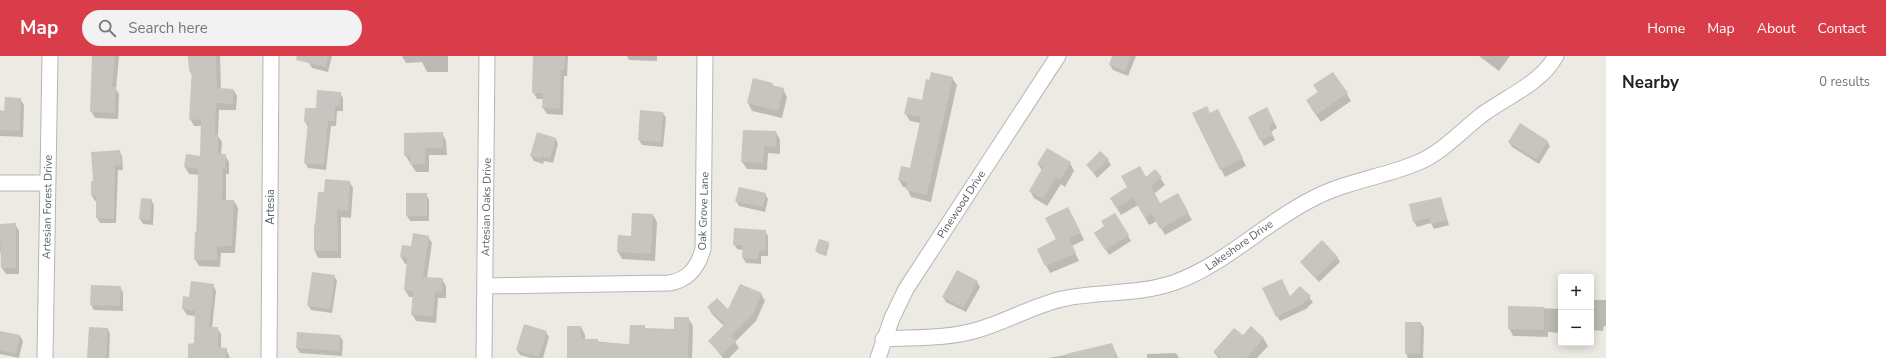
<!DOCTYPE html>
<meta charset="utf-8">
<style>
body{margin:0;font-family:"Nunito Sans",sans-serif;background:#f2f2f2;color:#222}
.controls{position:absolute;right:12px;bottom:12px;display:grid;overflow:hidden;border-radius:4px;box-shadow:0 2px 10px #0003}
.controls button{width:36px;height:36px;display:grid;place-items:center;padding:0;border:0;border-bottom:1px solid #e0e0e0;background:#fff;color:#222;font:20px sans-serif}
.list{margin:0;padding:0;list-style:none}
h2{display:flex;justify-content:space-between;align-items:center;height:52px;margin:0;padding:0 16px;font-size:17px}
h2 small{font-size:13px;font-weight:400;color:#767676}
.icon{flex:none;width:22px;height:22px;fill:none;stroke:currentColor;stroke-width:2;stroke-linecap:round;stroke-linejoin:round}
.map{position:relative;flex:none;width:1606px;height:302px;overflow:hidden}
header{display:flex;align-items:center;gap:24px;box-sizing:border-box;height:56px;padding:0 20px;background:#d93d49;color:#fff}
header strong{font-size:19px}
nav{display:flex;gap:22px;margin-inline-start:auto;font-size:14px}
.search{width:280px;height:36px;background:#f2f2f2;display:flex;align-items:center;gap:10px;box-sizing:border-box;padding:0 14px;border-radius:22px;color:#767676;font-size:15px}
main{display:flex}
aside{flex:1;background:#fff}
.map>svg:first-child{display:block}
.shadow{fill:#0003}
.building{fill:#c8c4c0}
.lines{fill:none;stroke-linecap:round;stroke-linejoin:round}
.minor-casing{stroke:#b4b6b9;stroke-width:17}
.minor{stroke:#fff;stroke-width:15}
.labels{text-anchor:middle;stroke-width:3;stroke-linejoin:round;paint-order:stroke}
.street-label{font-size:11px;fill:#5b6062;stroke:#fff}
</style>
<header>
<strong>Map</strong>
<div class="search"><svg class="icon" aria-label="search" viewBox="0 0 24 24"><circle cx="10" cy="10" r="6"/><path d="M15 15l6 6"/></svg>Search here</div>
<nav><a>Home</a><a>Map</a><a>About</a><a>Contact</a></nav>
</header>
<main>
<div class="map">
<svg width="1606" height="302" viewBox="0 0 1606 302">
<rect width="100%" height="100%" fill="#ede9e3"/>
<path class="shadow" d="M 94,0 L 119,0 L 116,33 L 119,38 L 118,63 L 95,62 L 91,55 Z
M 189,0 L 220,0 L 221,33 L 233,33 L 237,40 L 236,54 L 219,54 L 218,80 L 222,86 L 221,99 L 225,99 L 229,106 L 229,118 L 226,118 L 226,145 L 234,145 L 238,152 L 235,197 L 221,197 L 220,211 L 199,210 L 195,203 L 199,119 L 189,118 L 185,111 L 201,101 L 202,70 L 194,70 L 190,63 L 192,19 L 190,15 Z
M 311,0 L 332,0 L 328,16 L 312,12 L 309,7 Z
M 402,0 L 448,0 L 448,16 L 427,16 L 422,6 L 406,7 Z
M 534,0 L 568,0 L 567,20 L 564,20 L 563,59 L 547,58 L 543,52 L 543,43 L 537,43 L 533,36 Z
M 627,0 L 657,0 L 657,5 L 629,4 Z
M 1114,0 L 1136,0 L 1128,20 L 1113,14 L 1110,9 Z
M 1479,0 L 1510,0 L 1499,15 Z
M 952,22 L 957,29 L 931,146 L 911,141 L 907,132 L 903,131 L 899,124 L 910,114 L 920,67 L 910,65 L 905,57 Z
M 754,23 L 772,28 L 774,31 L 783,33 L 787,41 L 782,62 L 752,55 L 748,47 Z
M 1318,36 L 1347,38 L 1351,45 L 1321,66 L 1311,52 Z
M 340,37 L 343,42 L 343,55 L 337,55 L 336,70 L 331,70 L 326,114 L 308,112 L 305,107 L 308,71 L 305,65 Z
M 20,43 L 24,49 L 23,81 L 0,80 L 0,55 L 5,56 Z
M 663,57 L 666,62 L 663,91 L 642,89 L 639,84 Z
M 1210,58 L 1222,62 L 1246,110 L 1225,121 L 1221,113 Z
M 1270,58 L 1277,72 L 1271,76 L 1275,84 L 1264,90 L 1249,62 Z
M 776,76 L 780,84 L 780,98 L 768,97 L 767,114 L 747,113 L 742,106 Z
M 442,77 L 446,85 L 447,99 L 429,99 L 429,116 L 416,116 L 405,99 Z
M 556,83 L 558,88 L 553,107 L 544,105 L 543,108 L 534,105 L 531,100 Z
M 1547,85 L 1550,90 L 1539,108 L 1512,91 L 1509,86 Z
M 119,95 L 122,100 L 123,114 L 118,114 L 116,167 L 100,167 L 97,162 L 97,145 L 95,145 L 92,140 L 92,126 Z
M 1108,104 L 1111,109 L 1097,122 L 1087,109 Z
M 1070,107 L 1074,115 L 1065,131 L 1061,128 L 1047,150 L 1034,142 L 1030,135 L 1042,115 L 1038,108 Z
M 1155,114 L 1165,129 L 1154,138 L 1160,148 L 1177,138 L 1192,164 L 1165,179 L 1157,165 L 1149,169 L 1138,149 L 1121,159 L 1111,142 L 1146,122 Z
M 349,125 L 353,132 L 351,162 L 341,161 L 341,202 L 318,202 L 315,195 L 315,170 L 325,137 Z
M 407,138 L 426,138 L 429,144 L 429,165 L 410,165 L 407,160 Z
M 765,138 L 768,143 L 765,156 L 739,150 L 736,145 Z
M 1441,142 L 1449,169 L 1434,173 L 1431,167 L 1417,171 L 1414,166 Z
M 151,144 L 154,149 L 153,169 L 143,168 L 140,163 Z
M 1115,158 L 1131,185 L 1109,199 L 1096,177 L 1106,171 Z
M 653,159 L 657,166 L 655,205 L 622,203 L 618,196 Z
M 1072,159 L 1084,184 L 1072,190 L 1079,205 L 1050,217 L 1038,193 L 1057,184 Z
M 15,168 L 19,175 L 19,218 L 6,218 L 2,212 L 2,196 L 0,196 L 0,169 Z
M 765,175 L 768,180 L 768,200 L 761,200 L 761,208 L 746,207 L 743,202 L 743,194 L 737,193 L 734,188 Z
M 428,181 L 432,187 L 427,222 L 442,223 L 446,230 L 446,242 L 438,242 L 436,267 L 416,265 L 412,258 L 413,241 L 409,241 L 405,234 L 407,208 L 405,208 L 401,201 L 403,190 L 412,191 Z
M 828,187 L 829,189 L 826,200 L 818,197 L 816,195 Z
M 1337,201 L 1340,206 L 1319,226 L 1301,206 Z
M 334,220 L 337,225 L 332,257 L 311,254 L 308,249 Z
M 977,226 L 980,231 L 966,256 L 946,246 L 943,241 Z
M 213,229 L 216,235 L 212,272 L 217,272 L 221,278 L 221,292 L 226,293 L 230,302 L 189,302 L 195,288 L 195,260 L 187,259 L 183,253 L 184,241 L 190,242 Z
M 92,230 L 120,231 L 123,236 L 123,255 L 94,254 L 91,249 Z
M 1300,231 L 1313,246 L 1306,253 L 1280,265 L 1277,260 L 1291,241 Z
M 761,238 L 765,245 L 756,265 L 735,286 L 739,292 L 729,302 L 723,302 L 709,285 L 724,270 L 712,258 L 708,251 L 729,255 Z
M 1591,244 L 1606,244 L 1606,270 L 1604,270 L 1603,275 L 1591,274 Z
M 1509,251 L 1561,253 L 1561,277 L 1548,276 L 1548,281 L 1513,280 L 1509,272 Z
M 688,262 L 693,270 L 692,302 L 568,302 L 581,271 L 585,279 L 585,284 L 630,289 L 644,270 L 646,273 L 675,274 Z
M 1421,267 L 1424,272 L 1423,302 L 1408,302 L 1406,297 Z
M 1251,272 L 1264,283 L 1268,290 L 1257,302 L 1218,302 L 1214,296 L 1243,281 Z
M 108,273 L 110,278 L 109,302 L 88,302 Z
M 0,276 L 20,280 L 23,285 L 19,302 L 0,298 Z
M 546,276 L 549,281 L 543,302 L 531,302 L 520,299 L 517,294 Z
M 340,280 L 343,285 L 342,300 L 300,297 L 297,292 Z
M 1112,288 L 1118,302 L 1048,302 L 1077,297 Z
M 1176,297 L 1179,302 L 1147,302 L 1147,298 Z"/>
<path class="building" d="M 92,0 L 115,0 L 112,31 L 116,31 L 115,57 L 90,56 Z
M 188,0 L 216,0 L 217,32 L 233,33 L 233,48 L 216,47 L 215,78 L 218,78 L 218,98 L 226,98 L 225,112 L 223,112 L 222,144 L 234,144 L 232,190 L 217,190 L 217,204 L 194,204 L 195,176 L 197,176 L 198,113 L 184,111 L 186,98 L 200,100 L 201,64 L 189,63 L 192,15 L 189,15 Z
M 297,0 L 328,0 L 326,11 L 296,4 Z
M 533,0 L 565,0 L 564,14 L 561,14 L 560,53 L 542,52 L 543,37 L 532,37 Z
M 1112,0 L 1131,0 L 1125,15 L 1109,9 Z
M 931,16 L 953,21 L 927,139 L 906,134 L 907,126 L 898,124 L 901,110 L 910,112 L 921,61 L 904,58 L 908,41 L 922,44 L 926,23 L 929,24 Z
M 1333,16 L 1348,37 L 1316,59 L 1306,44 L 1318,36 L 1313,29 Z
M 753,22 L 773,27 L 772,29 L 784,32 L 778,55 L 747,47 Z
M 317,34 L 341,36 L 340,50 L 335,50 L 334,65 L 328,65 L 324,109 L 304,107 L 308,66 L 304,66 L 305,52 L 316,52 Z
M 5,41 L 21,42 L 20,75 L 0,74 L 0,54 L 4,55 Z
M 1207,50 L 1210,57 L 1218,53 L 1243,102 L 1220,114 L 1192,57 Z
M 1267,51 L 1275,67 L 1269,70 L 1273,79 L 1260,85 L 1248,61 Z
M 640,54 L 663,56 L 661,86 L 638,84 Z
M 1520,67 L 1548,85 L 1536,103 L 1508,86 Z
M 743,74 L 776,75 L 776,91 L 764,90 L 763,107 L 741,106 Z
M 443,76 L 443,92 L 425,92 L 425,108 L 410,109 L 410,99 L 404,100 L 404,77 Z
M 537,76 L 556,82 L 550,103 L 541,100 L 541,103 L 530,100 Z
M 1047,92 L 1071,106 L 1060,124 L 1056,121 L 1043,143 L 1029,135 L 1043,111 L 1037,108 Z
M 120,94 L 121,109 L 115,109 L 114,163 L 96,162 L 96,140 L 91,140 L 91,125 L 93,125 L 91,96 Z
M 1100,95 L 1109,103 L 1094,117 L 1086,109 Z
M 1140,110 L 1146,121 L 1155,113 L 1162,121 L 1151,130 L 1160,147 L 1178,137 L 1189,157 L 1160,173 L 1152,158 L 1145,162 L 1133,142 L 1116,152 L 1110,142 L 1127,131 L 1121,120 Z
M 325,123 L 350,125 L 348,155 L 337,154 L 338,195 L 314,195 L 314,169 L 315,169 L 318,136 L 324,136 Z
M 739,131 L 766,137 L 763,151 L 735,145 Z
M 406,137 L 427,137 L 427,160 L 406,160 Z
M 1441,141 L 1447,164 L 1431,168 L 1429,162 L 1413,166 L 1409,148 Z
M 141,142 L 152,143 L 150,164 L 139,163 Z
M 1068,151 L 1081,177 L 1069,182 L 1076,197 L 1045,210 L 1037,193 L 1056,183 L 1045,162 Z
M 632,157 L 653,158 L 651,198 L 617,196 L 618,179 L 631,180 Z
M 1115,157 L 1129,179 L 1105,194 L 1094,177 L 1104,170 L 1101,165 Z
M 16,167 L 16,212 L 1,212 L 0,168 Z
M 734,172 L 766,174 L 765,195 L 759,195 L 758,203 L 742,202 L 743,189 L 733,189 Z
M 413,177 L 429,180 L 423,221 L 443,222 L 442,236 L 435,235 L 433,260 L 411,259 L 413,235 L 404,234 L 407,202 L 400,201 L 402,189 L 411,190 Z
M 819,183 L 829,186 L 825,198 L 815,195 Z
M 1322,184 L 1338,201 L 1315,222 L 1300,206 Z
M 957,214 L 978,225 L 963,252 L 942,241 Z
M 312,216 L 335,219 L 330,253 L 307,250 Z
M 1282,223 L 1290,240 L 1300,230 L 1311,240 L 1303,248 L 1276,261 L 1262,232 Z
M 191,225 L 214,228 L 209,271 L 218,271 L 218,291 L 227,292 L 226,302 L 188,302 L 188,288 L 194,287 L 195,255 L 182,253 L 183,240 L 189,241 Z
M 740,228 L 762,237 L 753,258 L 731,280 L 736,285 L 722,299 L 708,285 L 725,268 L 707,251 L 717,242 L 728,253 Z
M 91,229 L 121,230 L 120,250 L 90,249 Z
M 1508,250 L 1544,251 L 1544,274 L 1508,273 Z
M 674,261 L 689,261 L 688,302 L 567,302 L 567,270 L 581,270 L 581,283 L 598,283 L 598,286 L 629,288 L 630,269 L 645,269 L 645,272 L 674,273 Z
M 1405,266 L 1421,266 L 1420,298 L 1405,297 Z
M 524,268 L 547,275 L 539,301 L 516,294 Z
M 1251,270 L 1264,282 L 1246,302 L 1220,302 L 1213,296 L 1234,272 L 1243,279 Z
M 89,271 L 108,272 L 106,302 L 87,302 Z
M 0,275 L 20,279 L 16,298 L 0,294 Z
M 297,276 L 340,279 L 339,295 L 296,292 Z
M 1112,287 L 1116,302 L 1066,302 L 1066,298 Z"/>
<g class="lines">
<defs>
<path id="minor" d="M 0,127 L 48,127
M 485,230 L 669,227 C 689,224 698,211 703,193 L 705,0
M 883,283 C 914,281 947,283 977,274 C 1006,266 1032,250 1062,243 C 1098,235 1137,239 1173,227 C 1225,209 1265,166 1314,142 C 1347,125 1383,121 1417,107 C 1442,97 1462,74 1483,58 C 1508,40 1540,28 1556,0
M 45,302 L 50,0
M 269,302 L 271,0
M 484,302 L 487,0
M 878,302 L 892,262 L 906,233 L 1058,0"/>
</defs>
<use href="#minor" class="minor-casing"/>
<use href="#minor" class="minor"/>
</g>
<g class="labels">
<g class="street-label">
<text transform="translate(961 148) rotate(-57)" y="4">Pinewood Drive</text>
<text transform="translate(47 151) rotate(-89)" y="4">Artesian Forest Drive</text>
<text transform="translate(270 151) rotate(-90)" y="4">Artesia</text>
<text transform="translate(486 151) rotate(-89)" y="4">Artesian Oaks Drive</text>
<text transform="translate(703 155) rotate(-88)" y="4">Oak Grove Lane</text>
<text transform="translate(1239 189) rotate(-35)" y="4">Lakeshore Drive</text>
</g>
</g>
</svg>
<div class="controls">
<button>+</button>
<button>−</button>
</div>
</div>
<aside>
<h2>Nearby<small>0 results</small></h2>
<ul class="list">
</ul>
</aside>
</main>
